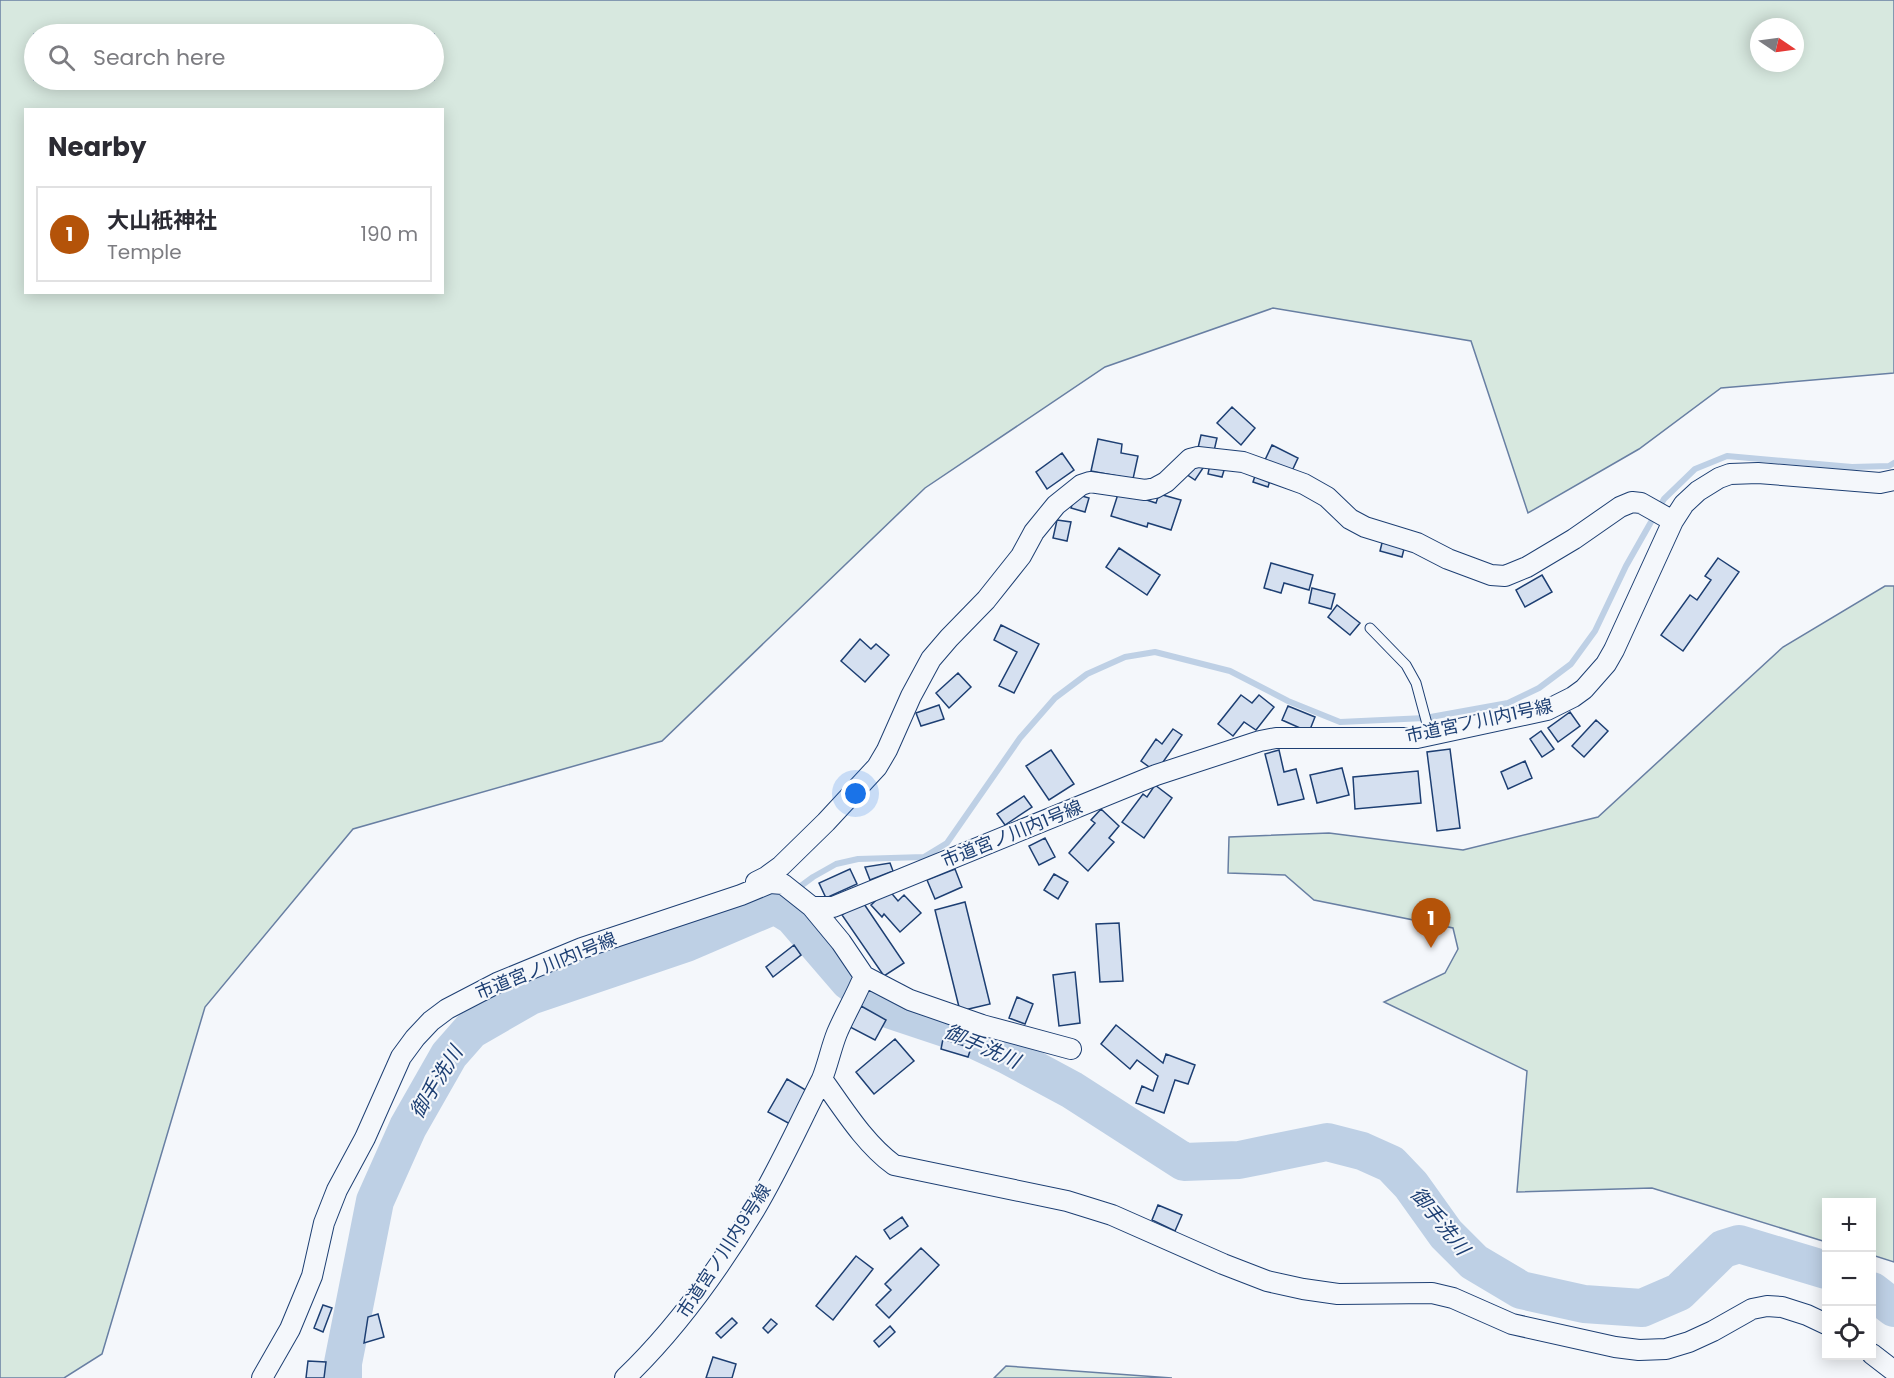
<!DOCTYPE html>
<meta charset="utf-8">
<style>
body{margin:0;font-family:Poppins,"Noto Sans JP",sans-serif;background:#f7f7f7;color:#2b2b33}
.controls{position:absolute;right:18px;bottom:18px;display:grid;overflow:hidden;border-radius:0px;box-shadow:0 3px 15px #0003}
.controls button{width:54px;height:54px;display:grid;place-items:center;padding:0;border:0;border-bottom:2px solid #e1e1e2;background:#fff;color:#2b2b33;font:30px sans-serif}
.compass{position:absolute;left:1750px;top:18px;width:54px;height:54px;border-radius:50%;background:#fff;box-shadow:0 3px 15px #0003;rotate:103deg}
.you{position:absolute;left:856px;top:794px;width:21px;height:21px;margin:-15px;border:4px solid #fff;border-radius:50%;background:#1a73e8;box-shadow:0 0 0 9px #1a73e833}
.badge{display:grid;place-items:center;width:39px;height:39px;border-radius:50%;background:#b45309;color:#fff;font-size:20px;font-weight:700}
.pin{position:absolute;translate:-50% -50px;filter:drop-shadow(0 2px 3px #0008)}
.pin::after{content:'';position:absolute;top:32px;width:21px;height:18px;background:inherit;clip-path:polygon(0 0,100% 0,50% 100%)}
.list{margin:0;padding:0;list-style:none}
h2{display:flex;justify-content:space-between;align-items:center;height:78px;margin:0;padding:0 24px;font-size:26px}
h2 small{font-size:20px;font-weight:400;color:#7c7c81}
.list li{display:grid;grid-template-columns:39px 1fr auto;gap:18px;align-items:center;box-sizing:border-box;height:96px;margin:0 12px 12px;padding:0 12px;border:2px solid #e1e1e2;border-radius:0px}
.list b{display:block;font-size:22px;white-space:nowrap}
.list p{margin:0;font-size:20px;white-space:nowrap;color:#7c7c81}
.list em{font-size:20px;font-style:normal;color:#7c7c81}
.icon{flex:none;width:33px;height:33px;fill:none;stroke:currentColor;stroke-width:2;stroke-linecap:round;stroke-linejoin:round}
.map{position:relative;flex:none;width:1894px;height:1378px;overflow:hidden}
.search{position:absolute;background:#fff;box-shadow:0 3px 15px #0003;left:24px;top:24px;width:420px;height:66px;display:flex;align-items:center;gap:15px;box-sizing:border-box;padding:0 21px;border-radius:33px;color:#7c7c81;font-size:22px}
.panel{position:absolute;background:#fff;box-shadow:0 3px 15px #0003;left:24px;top:108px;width:420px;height:186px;border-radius:0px}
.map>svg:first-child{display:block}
.green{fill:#d7e8df;stroke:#687fa3;stroke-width:1.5;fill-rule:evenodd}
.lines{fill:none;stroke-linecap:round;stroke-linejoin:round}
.stream{stroke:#bed0e5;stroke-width:6}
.river{stroke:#bed0e5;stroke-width:38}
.building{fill:#d5e0f0;stroke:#1d3f73;stroke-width:1.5}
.lane-casing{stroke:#1d3f73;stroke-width:11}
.street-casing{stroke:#1d3f73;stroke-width:22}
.lane{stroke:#f4f7fb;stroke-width:9}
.street{stroke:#f4f7fb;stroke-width:20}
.labels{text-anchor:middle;stroke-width:4.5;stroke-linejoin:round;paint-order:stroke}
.street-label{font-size:18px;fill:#1d3f73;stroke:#f4f7fb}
.water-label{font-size:20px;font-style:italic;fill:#1d3f73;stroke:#f4f7fb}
</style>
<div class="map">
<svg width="1894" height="1378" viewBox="0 0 1894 1378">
<rect width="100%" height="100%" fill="#f4f7fb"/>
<path class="green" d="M 0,0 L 1894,0 L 1894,373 L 1721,388 L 1639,449 L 1528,513 L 1471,341 L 1273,308 L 1105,367 L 925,488 L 662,741 L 353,829 L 205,1007 L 102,1354 L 64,1378 L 0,1378 ZM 1759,27 L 1795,27 L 1795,63 L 1759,63 ZM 34,34 L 434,34 L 434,80 L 34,80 ZM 26,110 L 442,110 L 442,292 L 26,292 Z
M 1885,586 L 1894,586 L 1894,1262 L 1872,1255 L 1872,1202 L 1826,1202 L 1826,1242 L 1652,1188 L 1517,1192 L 1527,1071 L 1384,1002 L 1445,973 L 1458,949 L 1453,928 L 1314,900 L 1285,875 L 1228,873 L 1229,837 L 1329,833 L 1463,850 L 1598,817 L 1783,647 Z
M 1006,1366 L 1172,1378 L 994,1378 Z"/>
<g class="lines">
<path class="stream" d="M 775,905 L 813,877 L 836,864 L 858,859 L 924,857 L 947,843 L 1020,738 L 1055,698 L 1087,674 L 1125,657 L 1155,652 L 1230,671 L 1288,701 L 1340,722 L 1425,718 L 1508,703 L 1539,688 L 1571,664 L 1595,631 L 1626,566 L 1664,499 L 1695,469 L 1727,456 L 1852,467 L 1889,466 L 1894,463"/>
<path class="river" d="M 1872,1291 L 1894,1308
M 343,1378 L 343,1363 L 375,1201 L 408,1127 L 449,1055 L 471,1030 L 530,996 L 686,943 L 775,905 L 793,916 L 849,981 L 891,1010 L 960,1033 L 1007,1055 L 1072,1090 L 1184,1162 L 1239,1160 L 1327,1142 L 1362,1151 L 1391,1164 L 1411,1185 L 1446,1234 L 1474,1262 L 1521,1290 L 1584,1304 L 1642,1308 L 1679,1292 L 1723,1249 L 1739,1244 L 1826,1270"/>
</g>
<path class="building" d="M 1232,407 L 1255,428 L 1241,445 L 1217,423 Z
M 1201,435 L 1217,438 L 1214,451 L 1198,448 Z
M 1098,439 L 1122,444 L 1121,453 L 1138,456 L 1133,479 L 1091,471 Z
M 1272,445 L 1298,458 L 1291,473 L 1265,460 Z
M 1062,453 L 1074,470 L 1047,489 L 1036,472 Z
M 1194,463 L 1203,468 L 1195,480 L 1186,474 Z
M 1210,464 L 1225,467 L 1222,477 L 1208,474 Z
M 1256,473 L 1271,477 L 1268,487 L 1253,482 Z
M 1119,491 L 1156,503 L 1159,494 L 1181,500 L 1171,530 L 1148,523 L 1147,527 L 1111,516 Z
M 1075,494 L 1089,498 L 1085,512 L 1071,508 Z
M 1057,520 L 1071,522 L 1067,541 L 1053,538 Z
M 1383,539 L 1405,545 L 1402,557 L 1380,551 Z
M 1119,548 L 1160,575 L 1147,595 L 1106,567 Z
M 1718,558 L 1739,572 L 1683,651 L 1661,635 L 1690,595 L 1697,600 L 1711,580 L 1705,576 Z
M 1271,563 L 1313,575 L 1309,590 L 1284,583 L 1281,593 L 1264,588 Z
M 1542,575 L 1552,592 L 1525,607 L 1516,590 Z
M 1312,588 L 1335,594 L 1331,609 L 1309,603 Z
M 1337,605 L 1360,623 L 1350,635 L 1328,617 Z
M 1001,625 L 1039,644 L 1014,693 L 999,686 L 1017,652 L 994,640 Z
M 860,639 L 871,649 L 876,644 L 889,655 L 865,682 L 841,661 Z
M 958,673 L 971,687 L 949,708 L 936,693 Z
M 1241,695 L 1252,703 L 1259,695 L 1274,707 L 1256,730 L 1244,722 L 1233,736 L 1218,724 Z
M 939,705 L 944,719 L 921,726 L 916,713 Z
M 1288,706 L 1315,717 L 1309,732 L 1282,720 Z
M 1570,712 L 1580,726 L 1558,742 L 1548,728 Z
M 1596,720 L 1608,731 L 1584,757 L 1572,746 Z
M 1173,729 L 1182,735 L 1156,772 L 1141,761 L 1156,739 L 1162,744 Z
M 1541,731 L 1554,749 L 1542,757 L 1530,739 Z
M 1450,749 L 1460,828 L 1437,831 L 1427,752 Z
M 1051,750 L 1074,784 L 1049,800 L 1026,766 Z
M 1279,750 L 1284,772 L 1296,769 L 1304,799 L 1278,805 L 1265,754 Z
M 1525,761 L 1532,778 L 1508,789 L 1501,772 Z
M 1342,768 L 1349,795 L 1317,803 L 1310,775 Z
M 1418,771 L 1421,803 L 1355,809 L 1353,777 Z
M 1155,785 L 1172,798 L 1144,838 L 1122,822 L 1143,794 L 1147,797 Z
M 1024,796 L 1032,807 L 1005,825 L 997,814 Z
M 1101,809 L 1119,826 L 1109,838 L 1114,842 L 1088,871 L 1069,853 L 1095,823 L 1091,820 Z
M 1045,838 L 1055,857 L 1039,865 L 1029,846 Z
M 890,863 L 893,871 L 870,880 L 865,867 Z
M 850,869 L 857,884 L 826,898 L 819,883 Z
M 955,869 L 962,887 L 935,899 L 927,880 Z
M 1054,874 L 1068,882 L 1058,899 L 1044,890 Z
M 888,889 L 898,901 L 904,895 L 921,913 L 900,932 L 884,914 L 882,917 L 871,905 Z
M 862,901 L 904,963 L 884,976 L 842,915 Z
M 965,902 L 990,1004 L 960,1011 L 935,910 Z
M 1119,923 L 1123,981 L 1100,982 L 1096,924 Z
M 794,945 L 801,955 L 773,977 L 766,967 Z
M 1075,972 L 1080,1023 L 1059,1026 L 1053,975 Z
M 1017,997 L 1033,1004 L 1025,1024 L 1009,1018 Z
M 861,1006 L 886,1020 L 875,1040 L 850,1027 Z
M 1116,1025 L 1163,1063 L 1166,1054 L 1195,1065 L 1188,1084 L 1175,1080 L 1164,1113 L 1136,1103 L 1142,1086 L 1153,1091 L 1158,1076 L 1137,1060 L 1130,1069 L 1101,1044 Z
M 895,1039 L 914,1061 L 874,1094 L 856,1072 Z
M 943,1039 L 971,1048 L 968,1057 L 941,1049 Z
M 787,1079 L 809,1092 L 790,1124 L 768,1112 Z
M 1158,1205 L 1182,1215 L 1175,1231 L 1152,1220 Z
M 902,1217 L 908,1226 L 890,1239 L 884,1230 Z
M 921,1248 L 939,1265 L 889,1318 L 876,1305 L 891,1290 L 885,1284 Z
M 856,1256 L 873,1269 L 833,1320 L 816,1306 Z
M 323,1305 L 332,1308 L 323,1332 L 314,1328 Z
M 378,1314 L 384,1337 L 364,1343 L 368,1317 Z
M 732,1318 L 737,1323 L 721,1338 L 716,1333 Z
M 771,1319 L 777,1324 L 768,1333 L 763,1328 Z
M 890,1326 L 895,1332 L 879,1347 L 874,1341 Z
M 713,1357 L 736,1364 L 732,1378 L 706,1378 Z
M 308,1361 L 326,1362 L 324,1378 L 306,1378 Z"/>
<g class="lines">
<defs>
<path id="lane" d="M 1370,628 L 1406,665 L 1416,683 L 1430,735"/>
<path id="street" d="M 756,882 L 766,877 L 781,866 L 826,822 L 877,767 L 887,750 L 911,696 L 931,659 L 949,638 L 986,600 L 1021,556 L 1034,532 L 1056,505 L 1081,485 L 1090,482 L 1145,490 L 1155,488 L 1166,482 L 1190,459 L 1198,457 L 1243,462 L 1304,484 L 1327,497 L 1350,519 L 1365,527 L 1417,543 L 1448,559 L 1491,575 L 1505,576 L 1527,567 L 1574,539 L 1620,507 L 1632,502 L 1641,503 L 1673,521
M 812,907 L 841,942 L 864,976 C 856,996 845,1014 837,1033 C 831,1048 828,1064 822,1079 C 843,1108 864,1143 894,1165 L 1067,1201 L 1112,1215 L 1223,1264 L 1267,1281 L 1303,1289 L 1338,1294 L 1432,1293 L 1453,1298 L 1512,1324 L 1615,1347 L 1639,1350 L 1666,1349 L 1689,1342 L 1713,1331 L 1752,1309 L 1767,1306 L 1782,1307 L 1807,1315 L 1826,1324
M 864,976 L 910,1000 L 982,1025 L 1071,1049
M 1872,1354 L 1894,1371
M 262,1378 L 290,1329 L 312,1276 L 324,1223 L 337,1190 L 365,1138 L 401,1057 L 415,1038 L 431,1021 L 447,1009 L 497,983 L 582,948 L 741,895 L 770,883 L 783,884 L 812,907 L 833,907 L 1156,775 L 1260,741 L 1276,738 L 1417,738 L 1547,710 L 1573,697 L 1584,689 L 1606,664 L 1614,650 L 1673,521 L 1684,504 L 1698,491 L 1719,478 L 1730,474 L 1758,473 L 1880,483 L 1894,480
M 625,1378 C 675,1330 719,1269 755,1209 C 780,1167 800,1122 822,1079"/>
</defs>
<use href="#lane" class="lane-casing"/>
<use href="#street" class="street-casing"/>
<use href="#lane" class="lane"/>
<use href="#street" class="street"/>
</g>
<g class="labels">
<g class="street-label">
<text transform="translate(1479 721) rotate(-12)" y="6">市道宮ノ川内1号線</text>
<text transform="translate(1012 834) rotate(-22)" y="6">市道宮ノ川内1号線</text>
<text transform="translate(546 966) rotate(-22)" y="6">市道宮ノ川内1号線</text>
<text transform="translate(724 1251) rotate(-57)" y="6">市道宮ノ川内9号線</text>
</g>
<g class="water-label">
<text transform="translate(982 1046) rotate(24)" y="7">御手洗川</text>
<text transform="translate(436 1082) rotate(-58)" y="7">御手洗川</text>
<text transform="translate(1440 1221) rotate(51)" y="7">御手洗川</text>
</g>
</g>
</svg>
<div class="controls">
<button>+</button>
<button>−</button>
<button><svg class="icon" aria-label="locate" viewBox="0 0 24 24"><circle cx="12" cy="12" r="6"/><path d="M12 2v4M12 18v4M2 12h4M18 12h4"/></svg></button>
</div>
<svg class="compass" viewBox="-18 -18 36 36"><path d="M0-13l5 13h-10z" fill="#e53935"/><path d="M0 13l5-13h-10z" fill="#7c7c81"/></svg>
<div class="you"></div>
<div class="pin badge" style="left:1431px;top:948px">1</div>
<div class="search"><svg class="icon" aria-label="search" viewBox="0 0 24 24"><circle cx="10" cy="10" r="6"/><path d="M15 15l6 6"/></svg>Search here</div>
<section class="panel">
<h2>Nearby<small></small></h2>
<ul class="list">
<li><span class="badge">1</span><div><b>大山衹神社</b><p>Temple</p></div><em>190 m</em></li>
</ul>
</section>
</div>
